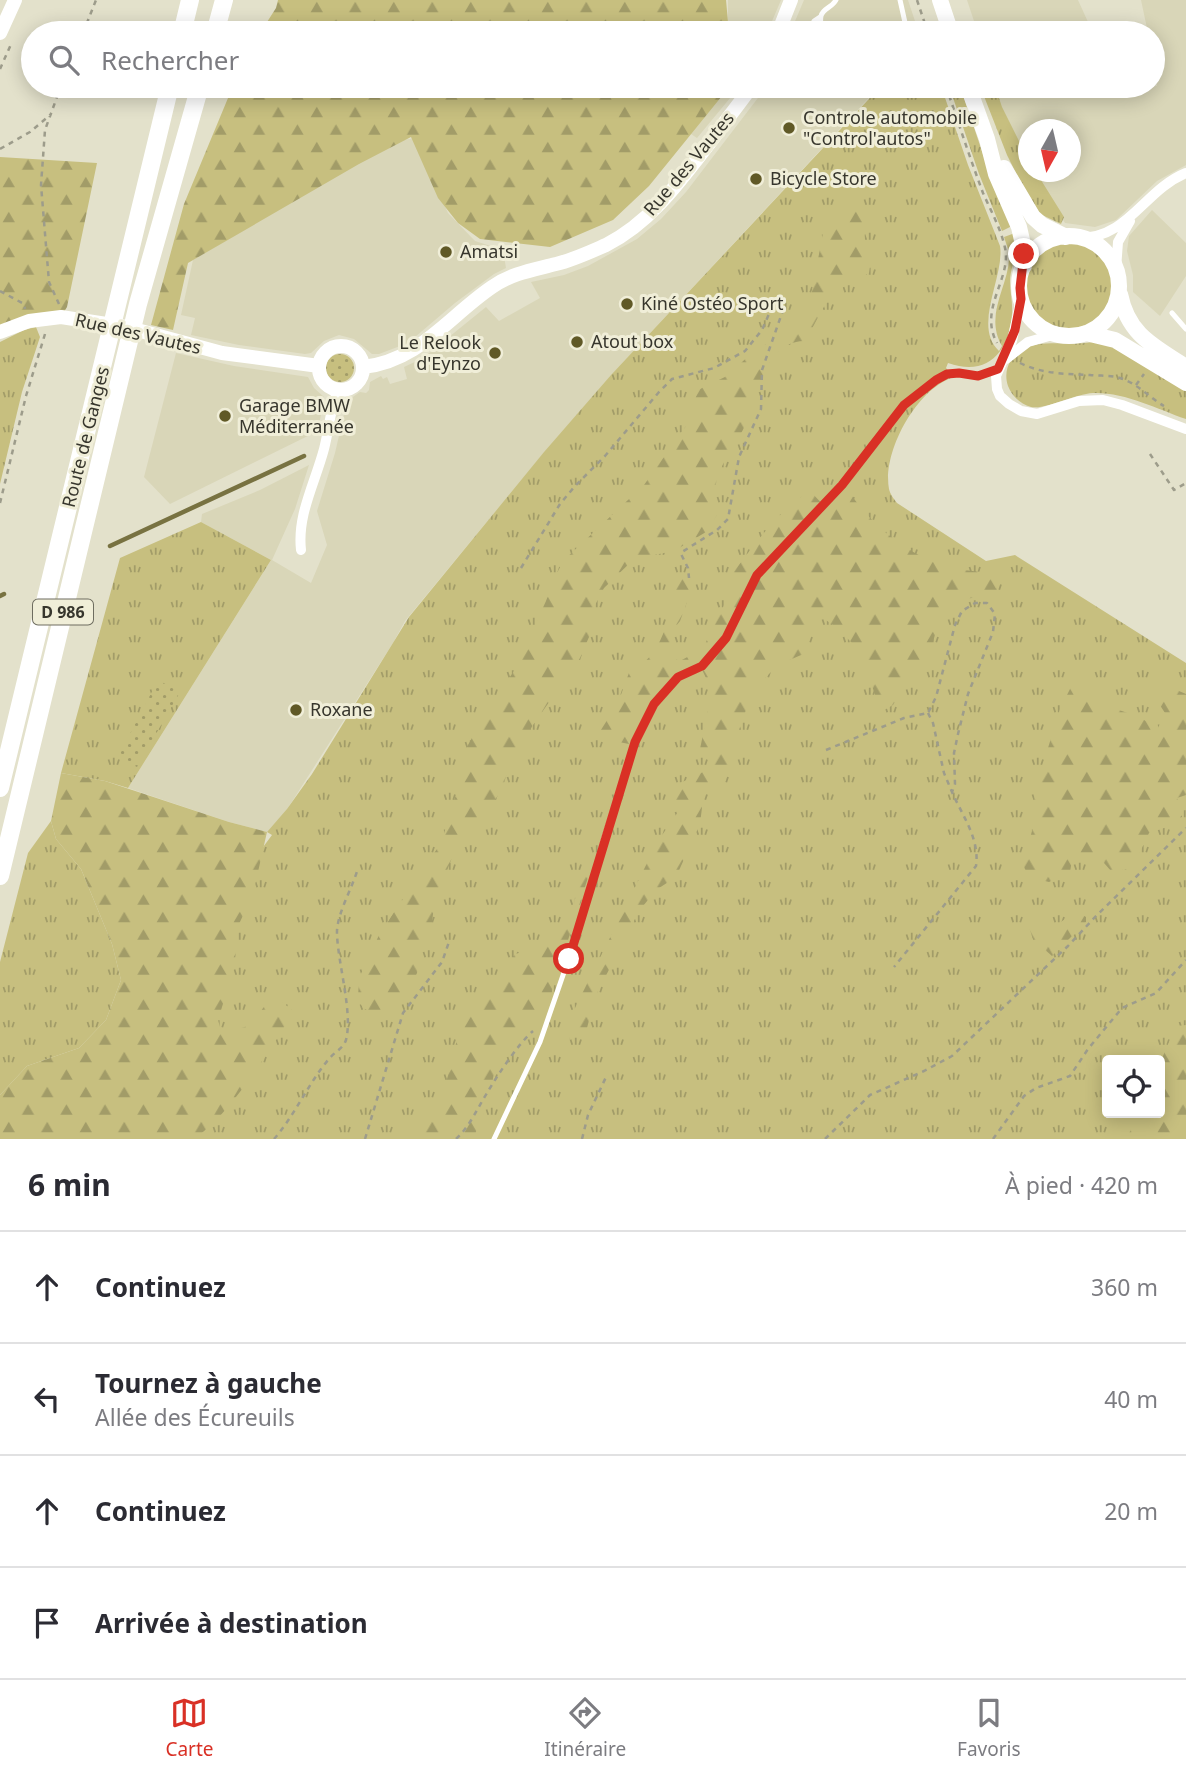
<!DOCTYPE html>
<html lang="fr">
<meta charset="utf-8">
<style>
body{margin:0;font-family:"Noto Sans",sans-serif;background:#f7f7f7;color:#2b2b33}
.controls{position:absolute;right:21px;bottom:21px;display:grid;overflow:hidden;border-radius:7px;box-shadow:0 4px 18px #0003}
.controls button{width:63px;height:63px;display:grid;place-items:center;padding:0;border:0;border-bottom:2px solid #e1e1e2;background:#fff;color:#2b2b33;font:35px sans-serif}
.compass{position:absolute;left:1018px;top:119px;width:63px;height:63px;border-radius:50%;background:#fff;box-shadow:0 4px 18px #0003;rotate:188deg}
.stop{position:absolute;width:21px;height:21px;margin:-16px;border:5px solid #d93025;border-radius:50%;background:#fff}
.stop.end{background:#d93025;border-color:#fff;box-shadow:0 2px 7px #0008}
.list{margin:0;padding:0;list-style:none}
h2{display:flex;justify-content:space-between;align-items:center;height:91px;margin:0;padding:0 28px;font-size:30px}
h2 small{font-size:23px;font-weight:400;color:#7c7c81}
.list li{display:grid;grid-template-columns:46px 1fr auto;gap:21px;align-items:center;box-sizing:border-box;height:112px;padding:0 28px;border-top:2px solid #e1e1e2}
.list b{display:block;font-size:26px;white-space:nowrap}
.list p{margin:0;font-size:23px;white-space:nowrap;color:#7c7c81}
.list em{font-size:23px;font-style:normal;color:#7c7c81}
.icon{flex:none;width:38px;height:38px;fill:none;stroke:currentColor;stroke-width:2;stroke-linecap:round;stroke-linejoin:round}
.map{position:relative;flex:none;width:1186px;height:1139px;overflow:hidden}
.search{position:absolute;background:#fff;box-shadow:0 4px 18px #0003;left:21px;right:21px;top:21px;height:77px;display:flex;align-items:center;gap:18px;box-sizing:border-box;padding:0 24px;border-radius:38px;color:#7c7c81;font-size:26px}
.sheet{height:539px;background:#fff}
nav{display:flex;justify-content:space-around;align-items:center;box-sizing:border-box;height:98px;border-top:2px solid #e1e1e2;background:#fff;font-size:19px;color:#7c7c81}
nav a{display:grid;justify-items:center;gap:4px}
nav .on{color:#d93025}
.map>svg:first-child{display:block}
.built{fill:#d9d6b8}
.grass{fill:url(#grass-tufts);fill-rule:evenodd}
.forest{fill:url(#forest-firs)}
.garden{fill:url(#garden-dots)}
.lines{fill:none;stroke-linecap:round;stroke-linejoin:round}
.stream{stroke:#787241;stroke-width:4.5}
.path{stroke:#9d9c8b;stroke-width:2.5;stroke-dasharray:5 5;stroke-linecap:butt}
.service{stroke:#fff;stroke-width:5}
.minor{stroke:#fff;stroke-width:10}
.tertiary{stroke:#fff;stroke-width:14}
.secondary{stroke:#fff;stroke-width:16}
.primary{stroke:#fff;stroke-width:18}
.route{stroke:#d93025;stroke-width:9}
.poi-dot{fill:#605926;stroke:#f0eed8;stroke-width:2.5}
.labels{text-anchor:middle;stroke-width:6;stroke-linejoin:round;paint-order:stroke}
.shield{fill:#f0eed8;stroke:#6e6d60;stroke-width:2}
.shield-label{font-size:16px;font-weight:bold;fill:#37362d}
.poi-label{font-size:18px;fill:#37362d;stroke:#f0eed8;text-anchor:start}
.street-label{font-size:18px;fill:#37362d;stroke:#f0eed8}
</style>
<div class="map">
<svg width="1186" height="1139" viewBox="0 0 1186 1139">
<defs>
<pattern id="grass-tufts" width="24" height="20" patternUnits="userSpaceOnUse" patternTransform="scale(1.75)"><rect width="24" height="20" fill="#c7bf7f"/><path d="M3 7l-1-3M5 7V3M7 7l1-3M15 17l-1-3M17 17v-4M19 17l1-3" fill="none" stroke="#a29c68"/></pattern>
<pattern id="forest-firs" width="22" height="20" patternUnits="userSpaceOnUse" patternTransform="scale(1.75)"><rect width="22" height="20" fill="#c7bf7f"/><path d="M5 1l3.5 6h-7zM16 11l3.5 6h-7z" fill="#a29c68"/></pattern>
<pattern id="garden-dots" width="8" height="8" patternUnits="userSpaceOnUse" patternTransform="scale(1.75)"><rect width="8" height="8" fill="#c7bf7f"/><path d="M2 2h.1M6 6h.1" fill="none" stroke="#a29c68" stroke-width="1.8" stroke-linecap="round"/></pattern>
</defs>
<rect width="100%" height="100%" fill="#e3e1cb"/>
<path class="built" d="M 728,0 L 781,0 L 767,33 L 728,33 Z
M 804,0 L 908,0 L 919,33 L 790,33 Z
M 967,0 L 1078,0 L 1093,33 L 978,33 Z
M 1141,0 L 1186,0 L 1186,165 L 1157,181 L 1116,220 L 1095,227 L 1065,223 L 1034,172 L 1070,172 L 1070,130 L 1028,130 L 1028,163 L 993,97 L 995,86 L 1116,86 L 1118,89 L 1157,86 L 1153,60 L 1153,33 L 1148,33 Z
M 716,86 L 740,86 L 697,138 L 688,132 Z
M 767,86 L 880,86 L 613,373 L 546,450 L 405,621 L 393,643 L 286,811 L 267,832 L 229,822 L 128,788 L 271,560 L 201,522 L 202,514 L 260,490 L 309,465 L 295,509 L 272,560 L 311,583 L 327,545 L 317,511 L 335,453 L 347,401 L 360,392 L 366,393 L 369,390 L 370,382 L 381,376 L 383,379 L 387,377 L 390,384 L 407,379 L 404,367 L 423,358 L 486,307 L 499,321 L 540,298 L 531,282 L 564,275 L 588,266 L 637,239 L 661,219 L 686,192 Z
M 415,138 L 448,213 L 475,241 L 503,250 L 506,268 L 494,274 L 455,303 L 408,343 L 379,354 L 372,354 L 354,339 L 339,335 L 324,341 L 311,353 L 305,354 L 239,345 L 191,335 L 195,318 L 181,315 L 193,260 L 391,142 Z
M 1152,210 L 1186,243 L 1186,276 L 1160,316 L 1133,292 L 1133,275 L 1127,251 L 1129,236 Z
M 176,353 L 234,366 L 308,377 L 314,388 L 324,397 L 318,431 L 170,504 L 144,477 Z"/>
<path class="grass" d="M 881,86 L 941,86 L 968,165 L 1000,246 C 1005,276 972,326 999,351 L 1002,346 C 984,315 1008,287 1009,259 C 1010,251 1006,244 1004,237 L 1015,233 C 1020,253 1011,262 1010,281 C 1010,292 1013,303 1012,314 C 1009,352 988,377 948,363 L 946,368 L 954,377 C 917,388 882,452 889,489 C 890,494 894,499 897,503 L 986,561 L 1015,555 L 1186,663 L 1186,1139 L 109,1139 L 240,878 L 272,835 L 267,832 L 287,809 L 312,774 L 409,617 L 544,452 L 611,375 ZM 1107,1060 L 1160,1060 L 1160,1113 L 1107,1113 Z
M 949,86 L 960,86 L 989,172 L 1012,226 L 1002,231 L 979,174 Z
M 980,86 L 995,86 L 1002,107 L 1028,159 L 1028,172 L 1036,172 L 1064,217 L 1061,224 L 1040,214 L 1019,179 L 1007,155 Z
M1026 286a43 43 0 1 1 86 0a43 43 0 1 1-86 0Z
M 36,327 L 40,337 L 22,392 L 0,484 L 0,342 L 24,330 Z
M 1092,342 L 1106,343 L 1186,391 L 1186,419 C 1157,409 1125,392 1093,393 C 1074,394 1046,410 1031,407 C 1020,404 1012,396 1008,386 C 1005,377 1006,368 1011,360 C 1026,335 1067,347 1092,342 Z
M 201,522 L 271,560 L 128,788 L 105,781 L 61,773 L 120,558 Z
M 51,821 L 56,839 L 81,869 L 112,944 L 121,980 L 106,1020 L 79,1048 L 27,1066 L 0,1095 L 0,962 L 28,853 Z"/>
<path class="forest" d="M 278,0 L 726,0 L 729,33 L 260,33 L 276,8 Z
M 233,86 L 720,86 L 726,91 L 649,186 L 613,220 L 550,247 L 480,239 L 458,223 L 438,198 L 411,137 L 359,164 L 188,263 L 173,330 L 151,325 L 184,204 Z
M 0,157 L 97,163 L 67,307 L 61,317 L 0,332 Z
M 851,195 L 864,205 L 865,247 L 870,266 L 869,273 C 857,280 840,287 831,297 C 820,310 815,326 804,341 C 767,342 759,387 750,414 C 736,452 706,471 717,515 L 706,532 L 674,551 L 634,559 L 604,588 L 593,609 L 595,623 L 580,658 L 533,725 L 510,763 L 502,790 L 451,860 L 434,905 L 430,941 L 421,951 L 417,973 L 407,995 L 389,1015 L 371,1012 L 363,1008 L 358,999 L 359,978 L 380,933 L 443,840 L 449,811 L 464,778 L 468,745 L 488,709 L 514,671 L 546,601 L 552,582 L 564,560 L 644,485 L 686,426 L 698,390 L 727,376 L 756,349 L 779,338 L 803,319 L 812,291 L 823,233 Z
M 810,491 L 828,510 L 838,497 L 849,491 C 868,523 911,557 948,567 C 965,571 984,572 1002,574 L 995,593 L 948,603 L 940,617 L 925,670 L 916,680 L 908,682 L 893,705 L 881,712 L 860,651 L 836,627 L 817,614 L 808,634 L 808,652 L 778,665 L 753,690 L 732,750 L 724,786 L 704,791 L 700,824 L 676,877 L 656,890 L 639,911 L 595,997 L 587,1028 L 570,1040 L 567,1020 L 575,1008 L 658,841 L 680,809 L 670,788 L 713,767 L 700,749 L 712,691 L 699,663 C 659,680 647,707 629,744 L 614,741 L 599,733 L 618,703 L 630,670 C 662,660 671,614 674,584 L 677,578 L 688,579 L 692,589 L 680,621 L 669,635 L 675,649 L 675,659 L 680,661 L 704,648 C 711,625 731,604 729,578 C 753,547 776,512 810,491 Z
M 1075,679 L 1119,710 L 1139,717 L 1158,728 L 1165,713 L 1156,699 L 1153,680 L 1186,694 L 1186,795 L 1177,798 L 1183,814 L 1173,825 L 1149,833 L 1132,869 L 1111,871 L 1098,856 L 1073,854 L 1070,872 L 1049,882 L 1029,877 L 1024,867 L 1024,859 L 1034,824 L 1034,799 L 1040,774 L 1060,709 Z
M 61,773 L 105,781 L 229,822 L 267,832 L 253,894 L 239,924 L 234,968 L 218,1020 L 222,1034 L 251,1025 L 273,994 L 294,1012 C 270,1048 229,1118 193,1139 L 0,1139 L 0,1095 L 27,1066 L 79,1048 L 106,1020 L 121,980 L 112,944 L 81,869 L 56,839 L 51,821 Z
M 584,865 L 592,865 L 546,1009 L 537,1022 L 525,1029 L 496,1066 L 485,1110 L 473,1139 L 409,1139 L 435,1115 L 444,1091 L 462,1020 L 493,985 L 515,954 L 539,948 L 562,934 L 572,916 L 579,877 Z
M 1076,911 L 1086,917 L 1086,922 L 1052,956 L 1043,948 L 1036,948 L 1029,927 L 1037,918 L 1041,922 L 1042,932 L 1047,932 Z
M 1186,1025 L 1186,1139 L 1143,1139 L 1128,1136 L 1138,1113 L 1160,1113 L 1160,1063 L 1176,1026 Z"/>
<path class="garden" d="M326 368a14 14 0 1 1 28 0a14 14 0 1 1-28 0Z
M 158,680 L 180,692 L 137,767 L 118,757 Z"/>
<g class="lines">
<path class="stream" d="M 110,546 L 304,456
M 0,596 L 4,594"/>
<path class="path" d="M 917,0 L 928,33
M 83,33 L 96,0
M 0,69 L 12,42
M 946,86 C 958,122 970,158 983,193 C 991,211 1001,229 1005,248 C 1012,278 978,309 997,343
M 0,149 L 30,132 L 50,115
M 0,291 L 24,304 L 25,309
M 59,304 L 49,282 L 41,185 L 45,130 L 61,86
M 1020,363 C 1042,374 1067,374 1090,375 C 1101,376 1113,375 1123,379 C 1139,385 1150,398 1164,406
M 1136,385 L 1144,374
M 1150,454 L 1174,490 L 1186,483
M 0,503 L 26,396 L 45,334
M 521,568 L 560,504 L 575,486 L 605,456 L 659,392 L 672,379 L 714,368 L 745,351 L 762,330 L 772,307 L 778,303 L 784,307 L 782,313 L 762,370 L 761,409 L 739,457 L 728,519 L 717,530 L 682,552 L 681,554 L 688,568 L 689,578
M 928,713 L 933,723 L 944,773 L 952,792
M 826,750 L 904,718 L 928,713 L 936,697 L 955,625 L 962,611 L 975,603 L 987,603 L 995,614 L 993,632 L 968,694 L 958,734 L 954,753 L 955,784 L 952,792 C 962,815 980,839 976,866 L 894,967
M 274,1139 C 295,1115 308,1084 328,1060 C 334,1052 343,1049 346,1040 C 353,1013 338,964 337,934 C 336,915 353,887 358,868
M 365,1139 L 403,1013 L 442,962 L 450,939
M 456,1139 C 470,1126 477,1109 487,1093 C 497,1076 518,1044 533,1031
M 582,1139 L 588,1115 L 607,1075
M 825,1139 L 870,1095 L 924,1071 L 952,1056 L 1068,946 L 1096,916 L 1186,828
M 993,1139 L 1024,1096 L 1036,1088 L 1070,1076 L 1088,1049 L 1122,1008 L 1156,993 L 1186,960"/>
<path class="service" d="M 900,0 L 906,27 L 904,33
M 808,33 L 814,21 L 820,17
M 821,33 C 821,28 820,20 821,16 C 823,8 832,8 836,0
M 826,86 C 839,96 853,92 867,86
M 1172,313 L 1186,329
M 494,1139 L 540,1042 L 582,920 L 604,838 L 635,742 L 654,704 L 678,677 L 702,666 L 726,638 L 757,575 L 842,485 L 904,405 L 947,374 L 959,373 L 978,376 L 996,370"/>
<path class="minor" d="M 1079,238 C 1129,238 1144,190 1186,173
M 1116,269 L 1118,242 L 1130,221
M 1021,299 L 1012,341 L 996,376 L 997,389 L 1000,396 L 1009,404 L 1021,411 L 1037,414 L 1079,401 L 1103,400 L 1122,405 L 1186,429
M 1006,359 L 1028,342 L 1056,334
M 301,550 C 297,515 315,483 324,449 C 329,430 330,409 338,390"/>
<path class="tertiary" d="M 0,33 L 15,0
M 778,33 L 791,0
M 0,332 L 29,321 L 61,317 L 126,327 L 222,353 L 319,366
M319 368a22 22 0 1 1 44 0a22 22 0 1 1-44 0Z
M 363,367 C 419,361 448,317 492,287 C 512,273 533,270 556,264 C 573,260 590,252 606,245 C 652,222 683,177 714,137 C 726,120 740,103 752,86"/>
<path class="secondary" d="M 940,0 L 951,33
M 968,86 L 987,139 L 996,174 L 1019,227 L 1024,249 L 1024,266
M 1004,168 L 1033,217 L 1042,225 L 1066,237
M1019 286a50 50 0 1 1 100 0a50 50 0 1 1-100 0Z
M 1120,294 C 1128,335 1154,346 1186,367
M 1086,333 L 1115,340 L 1186,383"/>
<path class="primary" d="M 182,33 L 190,0
M 215,33 L 224,0
M 0,788 L 170,86
M 0,876 L 138,304 L 200,86"/>
</g>
<g class="lines">
<path class="route" d="M 569,959 L 635,742 L 654,704 L 678,677 L 702,666 L 726,638 L 757,575 L 842,485 L 904,405 L 936,380 L 947,374 L 959,373 L 978,376 L 998,369 L 1015,330 L 1021,299 L 1020,288 L 1024,254"/>
</g>
<g class="poi-dot">
<circle cx="789" cy="128" r="7"/>
<circle cx="756" cy="179" r="7"/>
<circle cx="446" cy="252" r="7"/>
<circle cx="627" cy="304" r="7"/>
<circle cx="577" cy="342" r="7"/>
<circle cx="495" cy="353" r="7"/>
<circle cx="225" cy="416" r="7"/>
<circle cx="296" cy="710" r="7"/>
</g>
<g class="labels">
<rect class="shield" x="33" y="599.5" width="60" height="25" rx="5"/>
<g class="shield-label">
<text x="63" y="618">D 986</text>
</g>
<g class="poi-label">
<text x="803" y="124">Controle automobile<tspan x="803" dy="21">"Control'autos"</tspan></text>
<text x="770" y="185">Bicycle Store</text>
<text x="460" y="258">Amatsi</text>
<text x="641" y="310">Kiné Ostéo Sport</text>
<text x="591" y="348">Atout box</text>
<text x="481" y="349" text-anchor="end">Le Relook<tspan x="481" dy="21">d'Eynzo</tspan></text>
<text x="239" y="412">Garage BMW<tspan x="239" dy="21">Méditerranée</tspan></text>
<text x="310" y="716">Roxane</text>
</g>
<g class="street-label">
<text transform="translate(689 164) rotate(-50)" y="6">Rue des Vautes</text>
<text transform="translate(138 334) rotate(13)" y="6">Rue des Vautes</text>
<text transform="translate(86 437) rotate(-76)" y="6">Route de Ganges</text>
</g>
</g>
</svg>
<div class="controls">
<button><svg class="icon" aria-label="locate" viewBox="0 0 24 24"><circle cx="12" cy="12" r="6"/><path d="M12 2v4M12 18v4M2 12h4M18 12h4"/></svg></button>
</div>
<svg class="compass" viewBox="-18 -18 36 36"><path d="M0-13l5 13h-10z" fill="#e53935"/><path d="M0 13l5-13h-10z" fill="#7c7c81"/></svg>
<div class="stop" style="left:569px;top:959px"></div>
<div class="stop end" style="left:1024px;top:254px"></div>
<div class="search"><svg class="icon" aria-label="search" viewBox="0 0 24 24"><circle cx="10" cy="10" r="6"/><path d="M15 15l6 6"/></svg>Rechercher</div>
</div>
<section class="sheet">
<h2>6 min<small>À pied · 420 m</small></h2>
<ul class="list">
<li><svg class="icon" aria-label="ahead" viewBox="0 0 24 24"><path d="M12 20V5M6 11l6-6 6 6"/></svg><div><b>Continuez</b></div><em>360 m</em></li>
<li><svg class="icon" aria-label="left" viewBox="0 0 24 24"><path d="M17 20v-9H6M10 6l-5 5 5 5"/></svg><div><b>Tournez à gauche</b><p>Allée des Écureuils</p></div><em>40 m</em></li>
<li><svg class="icon" aria-label="ahead" viewBox="0 0 24 24"><path d="M12 20V5M6 11l6-6 6 6"/></svg><div><b>Continuez</b></div><em>20 m</em></li>
<li><svg class="icon" aria-label="arrive" viewBox="0 0 24 24"><path d="M6 21V4h12l-3 4 3 4H6"/></svg><div><b>Arrivée à destination</b></div></li>
</ul>
</section>
<nav>
<a class="on"><svg class="icon" aria-label="map" viewBox="0 0 24 24"><path d="M3 6l6-2 6 2 6-2v14l-6 2-6-2-6 2zM9 4v14M15 6v14"/></svg>Carte</a>
<a><svg class="icon" aria-label="directions" viewBox="0 0 24 24"><path d="M12 3l9 9-9 9-9-9zM9 14v-3h6M13 9l2 2-2 2"/></svg>Itinéraire</a>
<a><svg class="icon" aria-label="saved" viewBox="0 0 24 24"><path d="M7 4h10v16l-5-4-5 4z"/></svg>Favoris</a>
</nav>
